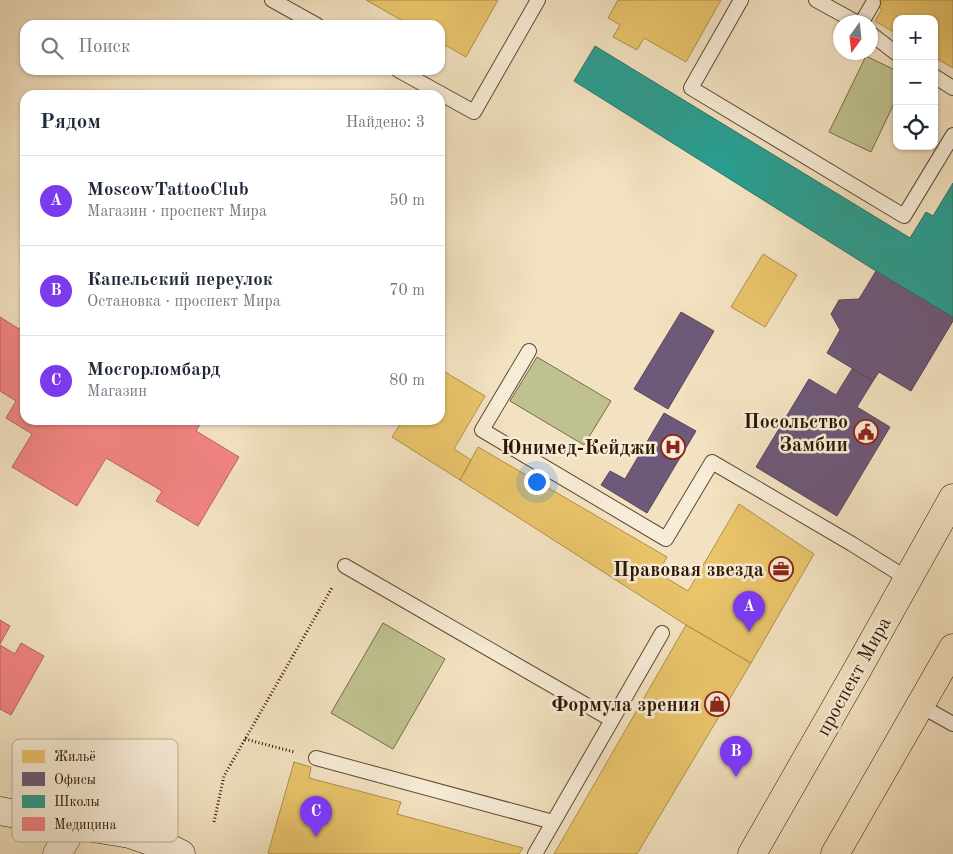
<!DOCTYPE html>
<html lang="ru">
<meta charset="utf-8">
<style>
body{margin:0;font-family:"Old Standard TT",serif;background:#f2f2f3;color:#1f2937}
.controls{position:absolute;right:15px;top:15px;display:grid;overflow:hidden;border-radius:10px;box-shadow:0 1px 4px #0004}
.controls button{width:45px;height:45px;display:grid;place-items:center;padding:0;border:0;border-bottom:1px solid #e0e1e3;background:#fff;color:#1f2937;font:25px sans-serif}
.compass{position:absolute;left:833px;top:15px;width:45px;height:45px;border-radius:50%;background:#fff;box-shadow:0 1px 4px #0004;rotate:195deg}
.you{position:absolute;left:536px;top:481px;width:18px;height:18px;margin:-12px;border:4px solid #fff;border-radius:50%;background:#1a73e8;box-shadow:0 0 0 8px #1a73e833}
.badge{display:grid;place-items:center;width:32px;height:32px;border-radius:50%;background:#7c3aed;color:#fff;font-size:16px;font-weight:700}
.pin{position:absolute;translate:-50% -41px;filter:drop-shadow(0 1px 2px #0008)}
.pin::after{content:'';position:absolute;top:26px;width:18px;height:15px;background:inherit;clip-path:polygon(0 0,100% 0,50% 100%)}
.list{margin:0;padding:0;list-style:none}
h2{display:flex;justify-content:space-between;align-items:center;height:65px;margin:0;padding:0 20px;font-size:21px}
h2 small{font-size:16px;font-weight:400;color:#747a83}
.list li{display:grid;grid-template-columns:32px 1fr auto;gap:15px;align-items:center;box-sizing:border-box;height:90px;padding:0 20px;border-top:1px solid #e0e1e3}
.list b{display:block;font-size:19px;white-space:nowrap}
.list p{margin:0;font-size:16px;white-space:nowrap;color:#747a83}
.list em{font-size:16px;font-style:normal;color:#747a83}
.icon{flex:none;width:28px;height:28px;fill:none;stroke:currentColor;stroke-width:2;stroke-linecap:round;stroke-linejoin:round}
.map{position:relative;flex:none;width:953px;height:854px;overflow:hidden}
.search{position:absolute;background:#fff;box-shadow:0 1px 4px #0004;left:20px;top:20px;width:425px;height:55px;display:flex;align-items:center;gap:12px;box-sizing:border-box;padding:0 18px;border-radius:15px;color:#747a83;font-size:19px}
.panel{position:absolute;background:#fff;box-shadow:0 1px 4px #0004;left:20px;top:90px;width:425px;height:335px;border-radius:15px}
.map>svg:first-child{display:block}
.green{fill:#bfc290;stroke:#766c49}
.homes{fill:#e9c46a;stroke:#b0904b}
.offices{fill:#6d597a;stroke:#5a4556}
.schools{fill:#2a9d8f;stroke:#2b7465}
.health{fill:#f28482;stroke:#b7635c}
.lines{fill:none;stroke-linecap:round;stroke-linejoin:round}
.lane-casing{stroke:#5e4932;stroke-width:16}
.street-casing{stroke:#5e4932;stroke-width:29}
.secondary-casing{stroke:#2c1602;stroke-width:29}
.primary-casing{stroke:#2c1602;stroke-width:29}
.path{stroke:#2c1602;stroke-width:3;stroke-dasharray:1 2.5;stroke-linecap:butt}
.lane{stroke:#f7ecd7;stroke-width:14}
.street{stroke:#f7ecd7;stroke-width:28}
.secondary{stroke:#f7ecd7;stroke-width:28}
.primary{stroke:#f3e2c1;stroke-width:28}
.labels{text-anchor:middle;stroke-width:5;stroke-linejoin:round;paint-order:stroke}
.poi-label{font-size:20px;font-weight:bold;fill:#2c1602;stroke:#f7ecd7;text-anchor:end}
.street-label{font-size:20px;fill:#2c1602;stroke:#f7ecd7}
.key{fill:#f7ecd7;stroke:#baac97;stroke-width:1}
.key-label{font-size:14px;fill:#2c1602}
</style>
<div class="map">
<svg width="953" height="854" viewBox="0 0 953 854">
<rect width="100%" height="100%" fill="#f3e2c1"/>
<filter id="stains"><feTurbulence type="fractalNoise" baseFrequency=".004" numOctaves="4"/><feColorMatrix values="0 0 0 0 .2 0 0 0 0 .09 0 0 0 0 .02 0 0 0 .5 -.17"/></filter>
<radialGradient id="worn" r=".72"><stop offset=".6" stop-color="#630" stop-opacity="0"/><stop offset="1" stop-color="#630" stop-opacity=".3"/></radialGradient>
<path class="green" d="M 866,56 L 897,71 L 897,97 L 871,152 L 829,132 Z
M 537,357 L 611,401 L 584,445 L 510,401 Z
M 383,623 L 445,659 L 393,749 L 331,713 Z"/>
<path class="homes" d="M 366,0 L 498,0 L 466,57 L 440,42 L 440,25 L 410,25 Z
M 618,0 L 721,0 L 686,62 L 644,38 L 637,50 L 613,37 L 620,25 L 608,18 Z
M 867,0 L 953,0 L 953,68 L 934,57 L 934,19 L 897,19 L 897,34 L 875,21 L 882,9 Z
M 763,254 L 797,275 L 765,327 L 731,307 Z
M 440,369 L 485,396 L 454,449 L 471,460 L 460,480 L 392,437 L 403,420 L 440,420 Z
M 478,447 L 667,557 L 658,573 L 688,591 L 739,504 L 814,554 L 751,663 L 686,625 L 460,480 Z
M 686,625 L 751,663 L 637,854 L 554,854 Z
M 294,762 L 311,767 L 309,778 L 401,802 L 397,814 L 523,848 L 519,854 L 273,854 L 268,853 Z"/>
<path class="offices" d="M 876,271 L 953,317 L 953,321 L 911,391 L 879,372 L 873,381 L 827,353 L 840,330 L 831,314 L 839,300 L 859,299 Z
M 681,312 L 714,331 L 668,409 L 634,389 Z
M 852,369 L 873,381 L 857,407 L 890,427 L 837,516 L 756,467 L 809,379 L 836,395 Z
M 664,413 L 696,431 L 647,513 L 601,485 L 610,471 L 625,479 Z"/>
<path class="schools" d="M 595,46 L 910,238 L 926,212 L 933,216 L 953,183 L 953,317 L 876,271 L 574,81 Z"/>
<path class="health" d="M 0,317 L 19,329 L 25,320 L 25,420 L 170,420 L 174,423 L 176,420 L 193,420 L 200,424 L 196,431 L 239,457 L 198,526 L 156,501 L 162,491 L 106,458 L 77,506 L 12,467 L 32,434 L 6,418 L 16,401 L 0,391 Z
M 0,620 L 10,626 L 0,644 Z
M 21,643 L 44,656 L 11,715 L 0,709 L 0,645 L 15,654 Z"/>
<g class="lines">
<defs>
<path id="lane" d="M 272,0 L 317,25
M 741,0 L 691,88 L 904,216 L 953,135
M 816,0 L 856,22
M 862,22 L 873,3
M 870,33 L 897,54
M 398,70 L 474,112 L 538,0
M 934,76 L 953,88
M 529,351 L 482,430 L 666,539 L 712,462 L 852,544 L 908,579
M 345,566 L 612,720
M 921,706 L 953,724
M 316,758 L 553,822
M 535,854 L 662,633"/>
<path id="street" d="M 57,854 L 74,825"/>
<path id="secondary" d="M 0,811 L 74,825 L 130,834 L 167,847 L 181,854"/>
<path id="primary" d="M 752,854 L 857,670 L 953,498
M 835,854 L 953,648"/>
</defs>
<use href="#lane" class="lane-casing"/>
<use href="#street" class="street-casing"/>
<use href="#secondary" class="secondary-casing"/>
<use href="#primary" class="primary-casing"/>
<path class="path" d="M 245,739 L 294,752
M 214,822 L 224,776 L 333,586"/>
<use href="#lane" class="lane"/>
<use href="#street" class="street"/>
<use href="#secondary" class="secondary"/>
<use href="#primary" class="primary"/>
</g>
<defs>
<symbol id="civic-ring" viewBox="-11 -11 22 22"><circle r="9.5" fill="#f7ecd7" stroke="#8f2418" stroke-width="1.5"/><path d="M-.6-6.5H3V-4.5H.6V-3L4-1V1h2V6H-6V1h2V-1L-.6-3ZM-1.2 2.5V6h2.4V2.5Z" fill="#8f2418"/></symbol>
<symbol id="hospital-ring" viewBox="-11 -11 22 22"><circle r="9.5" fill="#f7ecd7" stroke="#8f2418" stroke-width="1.5"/><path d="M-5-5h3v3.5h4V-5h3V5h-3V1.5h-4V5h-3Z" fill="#8f2418"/></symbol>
<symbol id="office-ring" viewBox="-11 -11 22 22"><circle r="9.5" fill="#f7ecd7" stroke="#8f2418" stroke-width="1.5"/><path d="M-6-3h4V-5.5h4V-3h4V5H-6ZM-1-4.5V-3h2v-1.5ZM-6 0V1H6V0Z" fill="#8f2418"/></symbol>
<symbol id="shop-ring" viewBox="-11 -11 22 22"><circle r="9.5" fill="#f7ecd7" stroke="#8f2418" stroke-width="1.5"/><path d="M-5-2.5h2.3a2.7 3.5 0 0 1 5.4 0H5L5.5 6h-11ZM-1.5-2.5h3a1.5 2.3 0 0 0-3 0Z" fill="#8f2418"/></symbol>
</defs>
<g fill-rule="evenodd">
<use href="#civic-ring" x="852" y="418" width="28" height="28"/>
<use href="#hospital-ring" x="659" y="433" width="28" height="28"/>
<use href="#office-ring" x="767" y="555" width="28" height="28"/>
<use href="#shop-ring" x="703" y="690" width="28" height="28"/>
</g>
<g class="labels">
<g class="poi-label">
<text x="848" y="428">Посольство<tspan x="848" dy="23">Замбии</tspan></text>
<text x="656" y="454">Юнимед-Кейджи</text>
<text x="764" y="576">Правовая звезда</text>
<text x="700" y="711">Формула зрения</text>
</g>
<g class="street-label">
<text transform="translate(853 676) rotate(-61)" y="7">проспект Мира</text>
</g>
</g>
<rect x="12" y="739" width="166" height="103" rx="8" class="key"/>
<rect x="22" y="750" width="23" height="13" fill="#e9c46a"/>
<rect x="22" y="772" width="23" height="14" fill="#6d597a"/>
<rect x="22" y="795" width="23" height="13" fill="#2a9d8f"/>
<rect x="22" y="817" width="23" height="14" fill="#f28482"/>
<g class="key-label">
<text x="54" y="761">Жильё</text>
<text x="54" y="784">Офисы</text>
<text x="54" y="806">Школы</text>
<text x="54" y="829">Медицина</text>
</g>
<rect width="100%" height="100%" filter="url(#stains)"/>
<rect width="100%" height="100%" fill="url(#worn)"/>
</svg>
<div class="controls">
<button>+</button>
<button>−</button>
<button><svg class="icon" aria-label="locate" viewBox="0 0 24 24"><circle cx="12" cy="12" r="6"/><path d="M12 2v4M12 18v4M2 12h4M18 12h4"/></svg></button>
</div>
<svg class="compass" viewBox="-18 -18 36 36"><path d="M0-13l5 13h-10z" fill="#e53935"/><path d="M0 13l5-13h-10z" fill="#747a83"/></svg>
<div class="you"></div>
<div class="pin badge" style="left:749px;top:632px">A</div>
<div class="pin badge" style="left:736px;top:777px">B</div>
<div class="pin badge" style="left:316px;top:837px">C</div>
<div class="search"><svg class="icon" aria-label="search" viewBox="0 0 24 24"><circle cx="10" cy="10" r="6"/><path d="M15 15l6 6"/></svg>Поиск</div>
<section class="panel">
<h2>Рядом<small>Найдено: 3</small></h2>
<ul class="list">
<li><span class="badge">A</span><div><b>MoscowTattooClub</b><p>Магазин · проспект Мира</p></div><em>50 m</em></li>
<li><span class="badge">B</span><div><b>Капельский переулок</b><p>Остановка · проспект Мира</p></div><em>70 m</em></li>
<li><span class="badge">C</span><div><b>Мосгорломбард</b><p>Магазин</p></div><em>80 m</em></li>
</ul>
</section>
</div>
